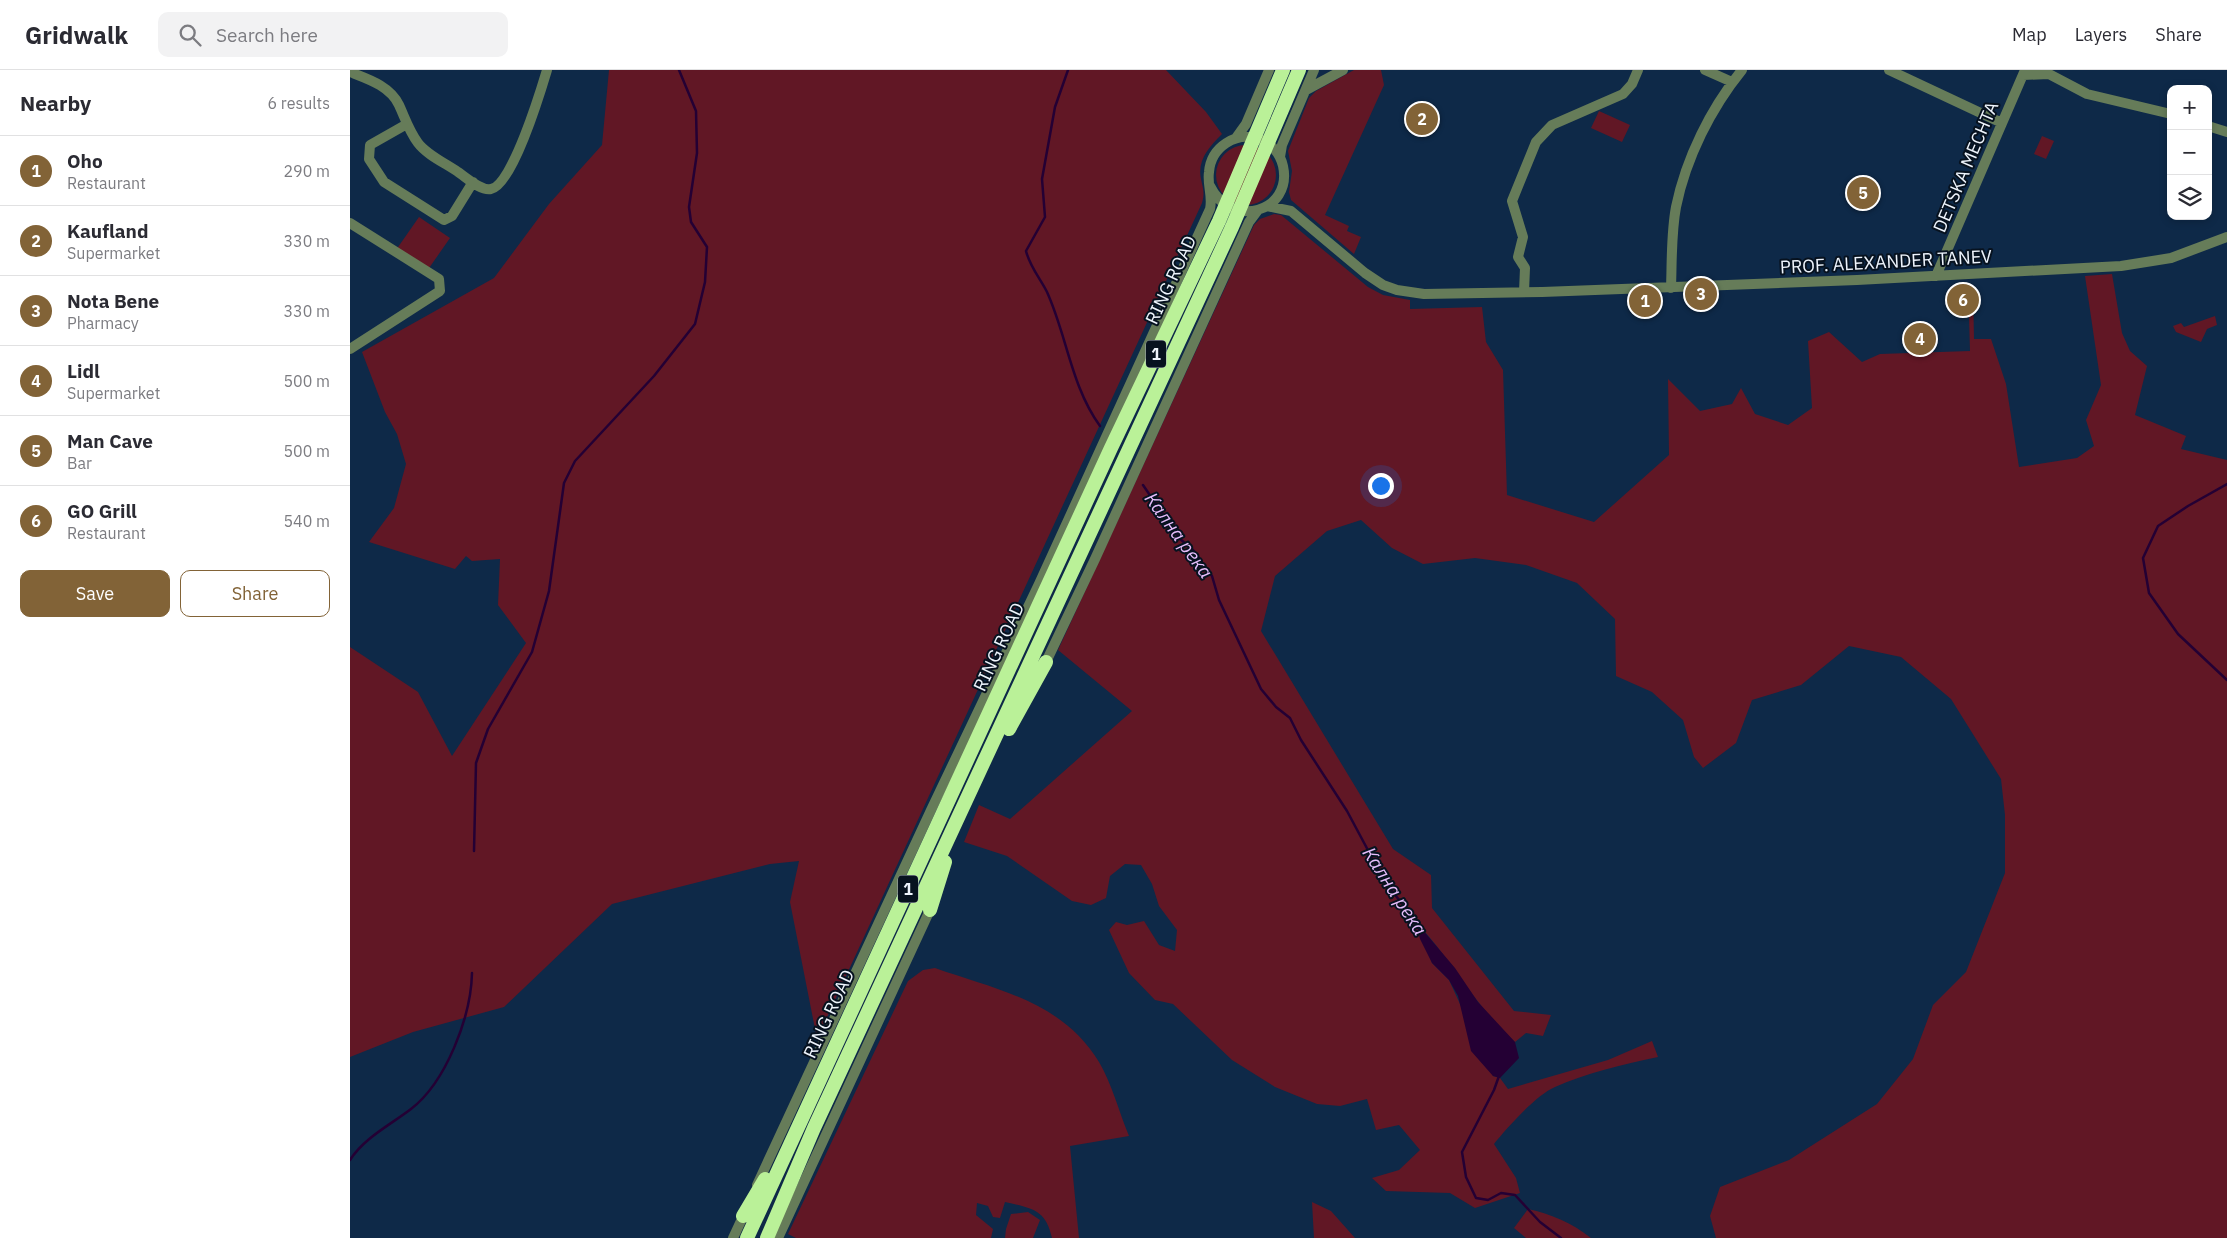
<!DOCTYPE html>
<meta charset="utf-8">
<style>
body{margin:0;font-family:"IBM Plex Sans",sans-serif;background:#f2f2f3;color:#2b2b33}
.controls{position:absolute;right:15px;top:15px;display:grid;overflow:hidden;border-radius:10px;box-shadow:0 2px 8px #0003}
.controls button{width:45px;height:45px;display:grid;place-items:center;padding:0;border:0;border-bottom:1px solid #e1e1e2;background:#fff;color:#2b2b33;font:25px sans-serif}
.you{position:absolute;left:1030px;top:415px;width:18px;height:18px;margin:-12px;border:4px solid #fff;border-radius:50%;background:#1a73e8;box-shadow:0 0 0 8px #1a73e833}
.badge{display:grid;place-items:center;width:32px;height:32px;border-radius:50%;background:#826337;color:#fff;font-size:16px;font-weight:700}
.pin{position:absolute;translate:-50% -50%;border:2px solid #fff;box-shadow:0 1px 5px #0006}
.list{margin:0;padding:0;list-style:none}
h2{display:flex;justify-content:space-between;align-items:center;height:65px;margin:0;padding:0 20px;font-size:21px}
h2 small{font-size:16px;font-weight:400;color:#7c7c81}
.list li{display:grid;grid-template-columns:32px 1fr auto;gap:15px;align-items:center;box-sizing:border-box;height:70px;padding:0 20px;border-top:1px solid #e1e1e2}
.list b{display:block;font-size:19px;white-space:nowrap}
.list p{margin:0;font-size:16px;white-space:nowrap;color:#7c7c81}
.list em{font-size:16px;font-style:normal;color:#7c7c81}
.actions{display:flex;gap:10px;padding:15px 20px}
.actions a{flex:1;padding:11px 0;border:1px solid #826337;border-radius:10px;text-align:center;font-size:18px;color:#826337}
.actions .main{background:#826337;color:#fff}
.icon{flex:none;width:28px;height:28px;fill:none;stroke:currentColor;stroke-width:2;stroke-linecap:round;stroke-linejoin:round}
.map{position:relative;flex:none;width:1877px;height:1168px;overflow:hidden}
header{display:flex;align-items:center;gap:30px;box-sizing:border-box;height:70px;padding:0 25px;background:#fff;border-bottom:1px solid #e1e1e2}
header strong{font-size:24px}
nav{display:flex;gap:28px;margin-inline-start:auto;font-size:18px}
.search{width:350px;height:45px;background:#f2f2f3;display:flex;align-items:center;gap:12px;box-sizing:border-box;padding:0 18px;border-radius:10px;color:#7c7c81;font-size:19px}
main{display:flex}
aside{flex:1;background:#fff}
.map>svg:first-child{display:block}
.green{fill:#611725}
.water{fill:#240034}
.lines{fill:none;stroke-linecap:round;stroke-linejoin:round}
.stream{stroke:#240034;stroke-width:2.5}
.minor{stroke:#667c59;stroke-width:10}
.highway{stroke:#baf198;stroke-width:14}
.labels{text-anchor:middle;stroke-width:4;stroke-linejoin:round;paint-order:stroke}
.shield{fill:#07121f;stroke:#a9b0ba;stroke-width:1}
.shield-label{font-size:16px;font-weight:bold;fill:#eef4fc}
.street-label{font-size:18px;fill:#eef4fc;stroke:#07121f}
.water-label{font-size:19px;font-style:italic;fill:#e5bcfa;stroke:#07121f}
</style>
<header>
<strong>Gridwalk</strong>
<div class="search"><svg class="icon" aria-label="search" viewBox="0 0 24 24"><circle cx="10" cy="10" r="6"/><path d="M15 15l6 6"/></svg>Search here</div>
<nav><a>Map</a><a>Layers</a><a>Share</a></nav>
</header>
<main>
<aside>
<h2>Nearby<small>6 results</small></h2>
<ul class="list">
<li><span class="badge">1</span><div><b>Oho</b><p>Restaurant</p></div><em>290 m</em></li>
<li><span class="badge">2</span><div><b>Kaufland</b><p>Supermarket</p></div><em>330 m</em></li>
<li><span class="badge">3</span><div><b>Nota Bene</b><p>Pharmacy</p></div><em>330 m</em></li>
<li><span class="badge">4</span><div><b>Lidl</b><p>Supermarket</p></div><em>500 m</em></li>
<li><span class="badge">5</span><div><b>Man Cave</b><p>Bar</p></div><em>500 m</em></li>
<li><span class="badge">6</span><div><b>GO Grill</b><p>Restaurant</p></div><em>540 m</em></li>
</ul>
<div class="actions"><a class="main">Save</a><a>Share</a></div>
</aside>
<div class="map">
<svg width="1877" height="1168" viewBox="0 0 1877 1168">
<rect width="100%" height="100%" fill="#0e2948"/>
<path class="green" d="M 259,0 L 816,0 L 856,42 L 872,64 C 859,77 847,90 851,109 C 853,119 855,123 852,133 L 467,969 L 440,832 L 449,791 L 420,794 L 262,834 L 154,937 L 63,962 L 0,987 L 0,577 L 68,622 L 102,686 L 176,573 L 148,535 L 150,489 L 122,491 L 116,486 L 105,499 L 19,472 L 44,438 L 56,394 L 47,364 L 35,342 L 12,282 L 144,208 L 199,134 L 252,75 Z
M 1004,0 L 1031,0 L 1034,15 L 975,145 L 999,156 L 997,161 L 1011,167 L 1004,184 L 941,130 L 939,122 L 942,101 L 938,81 L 959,28 L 966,21 Z
M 1249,41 L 1280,55 L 1272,72 L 1241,58 Z
M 1692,66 L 1704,71 L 1696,89 L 1684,84 Z
M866 105a30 30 0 1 1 60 0a30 30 0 1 1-60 0Z
M 924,144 L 931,145 L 1018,217 L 1033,225 L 1060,230 L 1060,239 L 1132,237 L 1136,272 L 1153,300 L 1157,425 L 1244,452 L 1319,385 L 1318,309 L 1350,341 L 1382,334 L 1391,318 L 1405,344 L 1438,355 L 1462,338 L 1458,271 L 1479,262 L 1512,292 L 1530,284 L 1620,281 L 1619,246 L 1616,223 L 1623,221 L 1624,269 L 1641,269 L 1656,314 L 1669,397 L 1727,388 L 1744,376 L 1736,350 L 1751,315 L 1735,206 L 1762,204 L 1772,263 L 1780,281 L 1797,296 L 1785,345 L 1836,366 L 1831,379 L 1877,390 L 1877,1168 L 1366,1168 L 1360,1146 L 1370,1117 L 1439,1090 L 1527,1034 L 1563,989 L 1583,935 L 1616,902 L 1655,803 L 1655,745 L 1651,709 L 1601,629 L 1551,587 L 1499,576 L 1451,615 L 1402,630 L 1386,673 L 1353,698 L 1344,687 L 1333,650 L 1302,622 L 1266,606 L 1265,549 L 1227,513 L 1176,495 L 1125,488 L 1073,494 L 1042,478 L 1011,450 L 977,461 L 925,506 L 911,561 L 1043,779 L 1081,805 L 1082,838 L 1164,941 L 1201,945 L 1193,966 L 1176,963 L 1165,972 C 1126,938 1102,890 1067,853 L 1082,893 L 1099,910 L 1143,1006 L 1150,1008 L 1158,1019 L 1258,990 L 1302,971 L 1308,987 C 1274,994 1236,1003 1205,1017 C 1186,1025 1157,1058 1144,1074 L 1166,1108 L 1170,1123 L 1125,1138 L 1100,1123 L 1036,1121 L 1022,1108 L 1049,1100 L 1070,1080 L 1049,1055 L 1026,1060 L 1017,1029 L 990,1036 L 967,1034 L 925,1017 L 882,990 L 823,934 L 805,930 L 779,903 L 759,860 L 766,852 L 777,855 L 794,851 L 809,875 L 825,881 L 827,860 L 809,836 L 802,814 L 791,795 L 775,794 L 760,806 L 756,828 L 741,835 L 722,831 L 657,786 L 614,772 L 629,735 L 660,749 L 782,641 L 708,580 L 904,155 L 910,149 Z
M 69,147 L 100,168 L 77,201 L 46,180 Z
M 1865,246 L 1867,255 L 1857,259 L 1851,272 L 1826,262 L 1823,256 L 1831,253 L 1834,257 Z
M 585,898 C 647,920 712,931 749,992 C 762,1014 769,1042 779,1066 L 720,1076 L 729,1168 L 702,1168 C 696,1139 681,1138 655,1132 L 650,1148 L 643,1147 L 638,1136 L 627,1133 L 626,1145 L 643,1159 L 641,1168 L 446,1168 L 438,1164 L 558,911 L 573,900 Z
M 962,1132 L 981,1141 L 1005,1168 L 964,1168 Z
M 1178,1139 C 1201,1144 1222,1153 1241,1168 L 1176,1168 L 1164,1158 Z
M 678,1142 L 690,1150 L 683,1168 L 655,1168 L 656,1159 L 661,1144 Z"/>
<path class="water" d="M 1066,852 L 1105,898 L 1128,932 L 1165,972 L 1169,988 L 1150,1008 L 1143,1006 L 1121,981 L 1108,926 L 1099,910 L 1082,893 L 1070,869 Z"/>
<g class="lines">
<path class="stream" d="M 718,0 L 705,37 L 692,109 L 695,147 L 676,181 C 680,197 690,208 697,222 C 717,266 721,316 750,356
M 1877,414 L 1838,436 L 1808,456 L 1793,488 L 1799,523 L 1828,564 L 1877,610
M 793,415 L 829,468 L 843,480 L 862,506 L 869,530 L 911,619 L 926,637 L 940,648 L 951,670 L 997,741 L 1035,812 L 1068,854
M 124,781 L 126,693 L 138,659 L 182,582 L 199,521 L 214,413 L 225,391 L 304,306 L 345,254 L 355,212 L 357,177 L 341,152 L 339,137 L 347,83 L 346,41 L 329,0
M 1149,1006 L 1144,1020 L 1112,1082 L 1116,1107 L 1126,1128 L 1138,1130 L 1151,1123 L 1165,1125 L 1190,1152 L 1211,1168
M 0,1090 C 14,1068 40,1055 61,1039 C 96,1012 121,947 122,903"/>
<path class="minor" d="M 1355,0 L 1382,12
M 1539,0 L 1652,53
M 0,2 C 18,9 40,16 49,35 C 55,48 59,61 68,73 C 77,85 95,93 108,102 C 116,107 130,121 141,119 C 162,116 191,20 197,0
M 1673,5 L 1699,4 L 1737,24 L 1821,44
M 956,20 L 993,0
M 57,54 L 20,75 L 19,89 L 34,112 L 94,150 L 102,146 L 123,112
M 1858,56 L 1877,62
M 886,68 L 896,54 L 919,0
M 930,87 L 932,75 L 964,0
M 917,136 L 941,141 L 1015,203 L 1033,215 L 1047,220 L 1074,224 L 1192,222 L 1507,210 L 1771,196 L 1821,188 L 1877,167
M 0,153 L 89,209 L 90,221 L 0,279
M 1586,206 L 1675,0
M 1321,218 C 1322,191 1321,164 1326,137 C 1336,88 1361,38 1392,0
M 1174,222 L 1175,198 L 1168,187 L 1173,167 L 1162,131 L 1186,72 L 1202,55 L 1273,24 L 1282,14 L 1288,0
M 696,592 L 745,489 L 899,152 L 908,140
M 407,1115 L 581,740 L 689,514 L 860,139 C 863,126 857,115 859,102 C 861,77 886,61 909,69 C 921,73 930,83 933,96 C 943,142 881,160 860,116
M 383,1168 L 396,1140
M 428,1168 L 580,840"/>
<path class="highway" d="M 659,659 L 696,592
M 580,840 L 595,792
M 393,1146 L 415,1109
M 397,1168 L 761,378 L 869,151 L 933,0
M 417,1168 L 464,1058 L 882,157 L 949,0"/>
</g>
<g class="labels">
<g class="shield">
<rect x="796" y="270.5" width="20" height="27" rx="4"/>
<rect x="548" y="805.5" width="20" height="27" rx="4"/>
</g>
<g class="shield-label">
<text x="806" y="290">1</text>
<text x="558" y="825">1</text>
</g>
<g class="street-label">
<text transform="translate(1616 97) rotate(-67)" y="6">DETSKA MECHTA</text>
<text transform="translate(1536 192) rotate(-3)" y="6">PROF. ALEXANDER TANEV</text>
<text transform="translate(821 210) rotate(-65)" y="6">RING ROAD</text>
<text transform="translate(649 577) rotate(-65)" y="6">RING ROAD</text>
<text transform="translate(479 944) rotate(-65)" y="6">RING ROAD</text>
</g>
<g class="water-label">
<text transform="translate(829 465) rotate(54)" y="7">Кална река</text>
<text transform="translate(1045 821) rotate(57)" y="7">Кална река</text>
</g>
</g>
</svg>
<div class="controls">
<button>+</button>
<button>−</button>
<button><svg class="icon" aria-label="layers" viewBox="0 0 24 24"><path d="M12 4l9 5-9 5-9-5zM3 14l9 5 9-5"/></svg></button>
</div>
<div class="you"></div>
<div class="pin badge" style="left:1295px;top:231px">1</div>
<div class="pin badge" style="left:1072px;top:49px">2</div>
<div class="pin badge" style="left:1351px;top:224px">3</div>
<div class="pin badge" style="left:1570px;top:269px">4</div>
<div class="pin badge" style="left:1513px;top:123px">5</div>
<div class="pin badge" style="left:1613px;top:230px">6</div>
</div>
</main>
